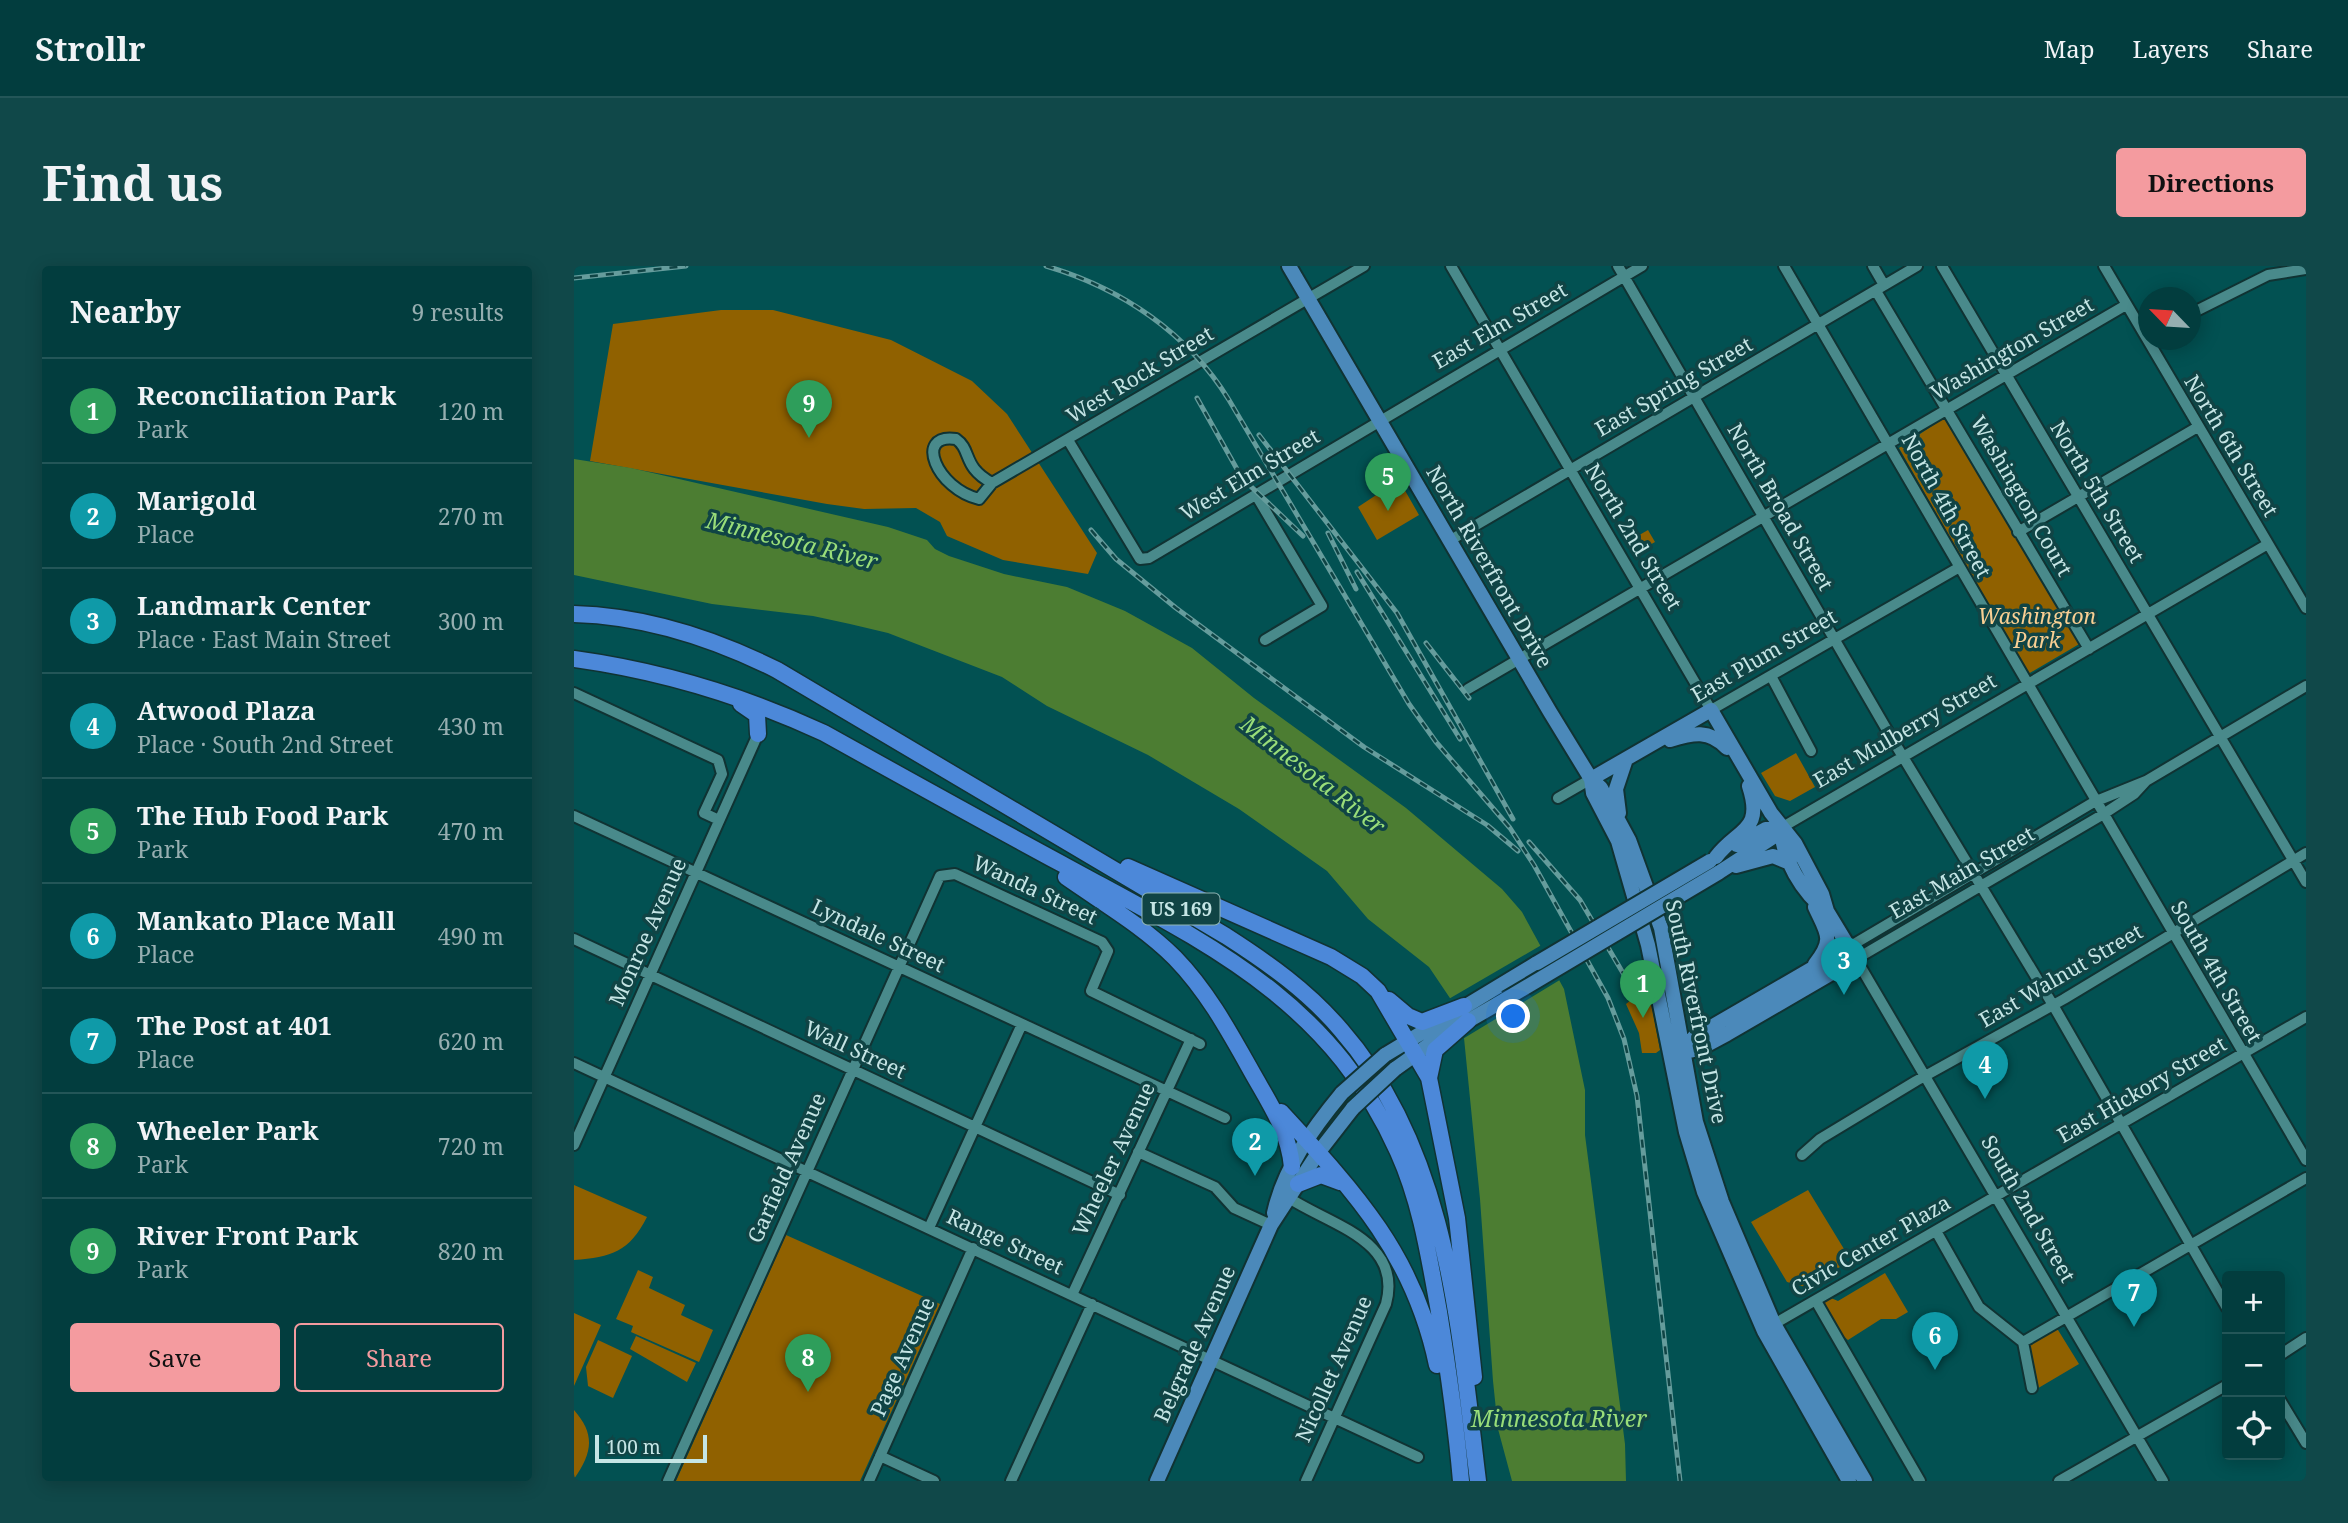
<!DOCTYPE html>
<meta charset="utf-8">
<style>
body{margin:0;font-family:"Noto Serif",serif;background:#104849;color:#f1f3f6}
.controls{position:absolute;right:21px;bottom:21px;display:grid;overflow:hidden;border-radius:7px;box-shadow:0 4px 18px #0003}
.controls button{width:63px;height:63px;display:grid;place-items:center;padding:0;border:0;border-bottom:2px solid #235658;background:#023d3e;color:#f1f3f6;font:35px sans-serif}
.compass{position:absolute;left:1564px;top:21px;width:63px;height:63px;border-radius:50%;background:#023d3e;box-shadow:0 4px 18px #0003;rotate:295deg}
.scale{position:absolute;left:21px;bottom:18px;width:112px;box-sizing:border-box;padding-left:7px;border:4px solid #c5e5e5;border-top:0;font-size:19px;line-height:24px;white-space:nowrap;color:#c5e5e5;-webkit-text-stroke:5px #104445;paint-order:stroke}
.you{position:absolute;left:940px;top:751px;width:24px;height:24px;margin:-18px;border:5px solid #fff;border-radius:50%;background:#1a73e8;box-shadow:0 0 0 10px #1a73e833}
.badge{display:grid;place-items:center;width:46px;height:46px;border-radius:50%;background:#f49b9f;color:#fff;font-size:23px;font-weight:700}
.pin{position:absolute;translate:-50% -58px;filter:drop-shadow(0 2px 4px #0008)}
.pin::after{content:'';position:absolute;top:37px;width:24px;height:21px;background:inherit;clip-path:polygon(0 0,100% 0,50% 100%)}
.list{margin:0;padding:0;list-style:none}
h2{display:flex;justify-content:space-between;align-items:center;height:91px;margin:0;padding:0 28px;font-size:30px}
h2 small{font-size:23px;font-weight:400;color:#96aeb0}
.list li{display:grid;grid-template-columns:46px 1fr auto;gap:21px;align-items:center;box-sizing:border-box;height:105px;padding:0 28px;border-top:2px solid #235658}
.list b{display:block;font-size:26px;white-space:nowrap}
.list p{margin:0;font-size:23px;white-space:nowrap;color:#96aeb0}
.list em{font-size:23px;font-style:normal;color:#96aeb0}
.actions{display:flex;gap:14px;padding:21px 28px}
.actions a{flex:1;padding:16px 0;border:2px solid #f49b9f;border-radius:7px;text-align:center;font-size:24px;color:#f49b9f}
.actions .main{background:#f49b9f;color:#111}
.icon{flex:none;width:38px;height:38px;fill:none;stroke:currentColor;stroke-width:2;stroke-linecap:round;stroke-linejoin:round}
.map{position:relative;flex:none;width:1732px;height:1215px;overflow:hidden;border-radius:7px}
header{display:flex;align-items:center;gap:42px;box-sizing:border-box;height:98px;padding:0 35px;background:#023d3e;border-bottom:2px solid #235658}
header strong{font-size:33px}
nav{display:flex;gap:38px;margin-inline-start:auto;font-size:24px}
.intro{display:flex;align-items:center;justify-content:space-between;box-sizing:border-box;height:168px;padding:0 42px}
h1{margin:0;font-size:49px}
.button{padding:18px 32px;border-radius:7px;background:#f49b9f;color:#111;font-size:24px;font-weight:700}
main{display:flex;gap:42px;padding:0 42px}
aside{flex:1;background:#023d3e;border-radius:7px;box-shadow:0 4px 18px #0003}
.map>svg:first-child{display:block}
.green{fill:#906100}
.water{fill:#4c7d32}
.pier{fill:#025152}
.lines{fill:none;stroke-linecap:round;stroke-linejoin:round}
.minor-casing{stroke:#103333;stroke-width:14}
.major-casing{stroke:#103333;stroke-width:18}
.highway-casing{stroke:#103333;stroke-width:19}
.minor{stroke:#498a8b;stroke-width:10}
.major{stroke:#4b89ba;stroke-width:14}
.highway{stroke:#4c88d9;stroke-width:16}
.rail-casing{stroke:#659c9c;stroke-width:5}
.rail{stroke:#104445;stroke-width:2.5;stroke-dasharray:8;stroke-linecap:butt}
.major-bridge-casing{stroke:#103333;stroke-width:18;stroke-linecap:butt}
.major-bridge{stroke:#4b89ba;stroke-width:14}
.labels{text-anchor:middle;stroke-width:7;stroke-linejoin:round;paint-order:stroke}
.shield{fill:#104445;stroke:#8fb5b5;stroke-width:2}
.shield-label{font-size:19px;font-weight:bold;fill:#c5e5e5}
.street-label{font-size:21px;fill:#c5e5e5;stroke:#104445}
.park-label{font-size:21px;font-style:italic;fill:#f9cf93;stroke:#104445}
.water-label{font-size:23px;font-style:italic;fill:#99dd79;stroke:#104445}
</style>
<header>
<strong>Strollr</strong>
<nav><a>Map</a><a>Layers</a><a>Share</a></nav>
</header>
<div class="intro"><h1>Find us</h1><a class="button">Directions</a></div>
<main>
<aside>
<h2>Nearby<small>9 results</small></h2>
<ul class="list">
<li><span class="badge" style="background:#2e9e5b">1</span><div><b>Reconciliation Park</b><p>Park</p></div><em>120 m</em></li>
<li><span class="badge" style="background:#0f9aa8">2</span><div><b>Marigold</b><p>Place</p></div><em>270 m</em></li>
<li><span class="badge" style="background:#0f9aa8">3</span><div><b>Landmark Center</b><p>Place · East Main Street</p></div><em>300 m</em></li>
<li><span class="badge" style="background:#0f9aa8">4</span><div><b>Atwood Plaza</b><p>Place · South 2nd Street</p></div><em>430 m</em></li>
<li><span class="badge" style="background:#2e9e5b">5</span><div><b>The Hub Food Park</b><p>Park</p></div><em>470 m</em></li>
<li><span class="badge" style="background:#0f9aa8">6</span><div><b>Mankato Place Mall</b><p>Place</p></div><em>490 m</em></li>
<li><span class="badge" style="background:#0f9aa8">7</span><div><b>The Post at 401</b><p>Place</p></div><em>620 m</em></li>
<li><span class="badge" style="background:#2e9e5b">8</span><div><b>Wheeler Park</b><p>Park</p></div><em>720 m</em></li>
<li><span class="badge" style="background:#2e9e5b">9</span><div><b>River Front Park</b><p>Park</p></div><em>820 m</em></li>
</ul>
<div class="actions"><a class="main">Save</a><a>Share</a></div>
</aside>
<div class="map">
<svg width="1732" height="1215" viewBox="0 0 1732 1215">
<rect width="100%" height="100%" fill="#025152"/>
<path class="green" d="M 147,44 L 199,44 L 317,74 L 398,115 L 433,148 L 523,287 L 514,308 L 429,294 L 373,270 L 366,256 L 342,242 L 290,243 L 253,238 L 16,195 L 39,58 Z
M 1370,152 L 1507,377 L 1454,408 L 1325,182 Z
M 825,214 L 845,249 L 803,274 L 784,241 Z
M 1074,264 L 1081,276 L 1060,288 L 1053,276 Z
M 1222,487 L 1241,521 L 1216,535 L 1201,530 L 1187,507 Z
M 1074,720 L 1086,784 L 1082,787 L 1068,787 L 1065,767 L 1052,738 Z
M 0,919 L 73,951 C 55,986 38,991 0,994 Z
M 1234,924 L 1270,983 L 1266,1001 L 1231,1021 L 1213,1016 L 1177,956 Z
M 212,969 L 366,1038 L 286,1215 L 102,1215 Z
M 64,1004 L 79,1011 L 75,1022 L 111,1039 L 107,1049 L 139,1064 L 125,1096 L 57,1066 L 59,1060 L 42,1053 Z
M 1311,1007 L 1334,1046 L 1322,1053 L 1307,1053 L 1274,1074 L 1262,1064 L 1248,1037 L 1257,1032 L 1264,1035 Z
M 0,1047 L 27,1059 L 0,1120 Z
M 1477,1063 L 1484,1064 L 1505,1098 L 1461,1124 L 1454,1080 Z
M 62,1070 L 122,1097 L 113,1116 L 56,1083 Z
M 24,1074 L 58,1090 L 39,1132 L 14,1120 L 12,1101 Z
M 0,1144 C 22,1169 18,1187 0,1213 Z"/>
<path class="water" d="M 0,193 L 57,202 L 314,261 L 353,274 L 361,283 L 375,290 L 430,308 L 493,321 L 551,345 L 618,382 L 680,432 L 832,542 L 928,623 L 948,646 L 990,723 L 1011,824 L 1011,869 L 1051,1178 L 1052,1215 L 938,1215 L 924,1163 L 919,1115 L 906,933 L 890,772 L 884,744 L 855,701 L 794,653 L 753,605 L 665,543 L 574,489 L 473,440 L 428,411 L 314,367 L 276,358 L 239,350 L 138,338 L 0,309 Z"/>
<path class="pier" d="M 971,677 L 989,712 L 887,774 L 880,745 L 873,734 Z"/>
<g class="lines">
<defs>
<path id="minor" d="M 877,0 L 1137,444 L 1384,302
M 1044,0 L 1317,471 L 1479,739 L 1653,1042
M 1210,0 L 1732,894
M 1299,0 L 1310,19
M 1368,0 L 1732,616
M 1530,0 L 1732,342
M 1302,25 L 1515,383
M 1616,48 L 1694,9 L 1732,3
M 494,174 L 566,293 L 575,292 L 1068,0
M 418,217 L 405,233 C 363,223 339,167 382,173 C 398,184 388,201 418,217 L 790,0
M 682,229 L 748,340 L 691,374
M 1444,266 L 1622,162
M 875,275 L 1343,0
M 1197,410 L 1237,485
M 894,423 L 1552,39
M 0,427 L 144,494 L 148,508 L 130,547 L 145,554
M 1572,515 L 1560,528 L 1528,549 L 1282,693 L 1589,1215
M 984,532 L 1017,513
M 0,550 L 651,852
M 1207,562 L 1694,278
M 0,673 L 546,929
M 1275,681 L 1520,536 L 1572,515 L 1732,420
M 0,797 L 844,1191
M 0,879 L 184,468
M 564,886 L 641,921 L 660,942 L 697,959
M 1228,889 L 1246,873 L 1342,815 L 1490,733 L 1732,587
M 715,932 C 756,959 829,974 812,1038 L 732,1215
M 355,962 L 448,758
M 1362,965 L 1405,1041 L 1449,1076 L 1458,1122
M 498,1029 L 617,773
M 1242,1035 L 1346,1215
M 1195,1061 L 1732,751
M 1449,1076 L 1732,912
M 1706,1089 L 1732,1072
M 1706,1134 L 1732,1177
M 306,1190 L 360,1215
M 94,1215 L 366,610 L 381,608 L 528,676 L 534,685 L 517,725 L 626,778
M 295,1215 L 399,982
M 437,1215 L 518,1038
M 1485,1215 L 1653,1119"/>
<path id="major" d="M 715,0 L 976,446 L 1017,513 L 1027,522 L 1055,574 L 1087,662 L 1122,856 L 1148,936 L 1200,1058 L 1291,1215
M 1096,474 C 1119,467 1135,463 1153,482
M 1017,513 L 1019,527 L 1044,575 L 1074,679 L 1112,866 L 1130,926 L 1190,1065 L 1275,1215
M 1017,513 L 1137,444 L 1197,547 L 1221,577 L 1248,628 L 1253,645 L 1282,693 L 1153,768 L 1125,783 L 1101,788
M 1045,547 L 1042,523 L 1052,493
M 1207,562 C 1208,592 1228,627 1253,645
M 1163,579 L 1192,563 L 1207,562
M 1142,591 C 1164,562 1190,566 1175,520
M 1162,600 L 1199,590 L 1216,597
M 1144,607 L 1201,570 L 1207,562
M 1241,641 C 1253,667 1261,673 1241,698
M 1109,785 L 1120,771 L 1275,681
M 811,789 L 963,697
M 821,803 L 863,773 L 932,733
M 700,947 C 710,902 739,862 768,827
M 583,1215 L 697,959 L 744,887 L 779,842"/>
<path id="highway" d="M 0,348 C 71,350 141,373 203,404 L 652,670 C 694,697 734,725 767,764 C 874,886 885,1061 904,1215
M 0,393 C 87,405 170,430 250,467 C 329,511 408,555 488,598 C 628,675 755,731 824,886 C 847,937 855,991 865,1046 C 874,1102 882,1158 887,1215
M 167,438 L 183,449 L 184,468
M 554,601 L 757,691 L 788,710 L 804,725 L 855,812 L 883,952 L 900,1111
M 492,611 C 529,637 569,660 601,692 C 634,726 656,767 679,808 C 696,838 715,866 718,901
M 815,734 L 834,750 L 848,756 L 890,740
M 855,812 L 861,784 L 894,755
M 707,846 C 781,926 840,989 863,1099
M 724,918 L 747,909 L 766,916"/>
</defs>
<use href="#minor" class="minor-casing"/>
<use href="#major" class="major-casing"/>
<use href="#highway" class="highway-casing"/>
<use href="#minor" class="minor"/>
<use href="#major" class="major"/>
<use href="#highway" class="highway"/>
<defs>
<path id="rail" d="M 472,0 C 547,22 614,67 655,134 L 835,438 L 862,476 L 936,562 L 960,599 L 1034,732 L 1050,773 L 1063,830 L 1106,1215
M 0,12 L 112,0
M 623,132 L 668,212 L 729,270
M 685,169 L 823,347 L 939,553
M 517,264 L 542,293 L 602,342 L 790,481 L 913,559 L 944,585
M 754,267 L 782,323
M 783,306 L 886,473
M 852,377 L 895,432
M 955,576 L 1006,634 L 1059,724"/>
</defs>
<use href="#rail" class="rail-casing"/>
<use href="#rail" class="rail"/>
<defs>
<path id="major-bridge" d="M 963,697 L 1136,595
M 932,733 L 1144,607
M 768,827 L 811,789
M 779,842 L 821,803"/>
</defs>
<use href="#major-bridge" class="major-bridge-casing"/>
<use href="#major-bridge" class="major-bridge"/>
</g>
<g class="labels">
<rect class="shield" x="568.5" y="627.5" width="77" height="31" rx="5"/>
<g class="shield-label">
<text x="607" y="650">US 169</text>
</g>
<g class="street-label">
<text transform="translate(926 60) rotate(-30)" y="7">East Elm Street</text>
<text transform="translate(1438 83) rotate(-30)" y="7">Washington Street</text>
<text transform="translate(566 109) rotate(-31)" y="7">West Rock Street</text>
<text transform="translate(1100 121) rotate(-30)" y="7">East Spring Street</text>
<text transform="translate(1657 180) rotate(59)" y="7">North 6th Street</text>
<text transform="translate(676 209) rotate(-31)" y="7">West Elm Street</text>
<text transform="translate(1523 226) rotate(59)" y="7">North 5th Street</text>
<text transform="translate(1447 230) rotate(60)" y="7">Washington Court</text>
<text transform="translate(1372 240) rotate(61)" y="7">North 4th Street</text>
<text transform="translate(1206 241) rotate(60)" y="7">North Broad Street</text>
<text transform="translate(1059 271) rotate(59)" y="7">North 2nd Street</text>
<text transform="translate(915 301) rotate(60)" y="7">North Riverfront Drive</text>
<text transform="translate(1190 390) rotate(-30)" y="7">East Plum Street</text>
<text transform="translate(1331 465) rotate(-30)" y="7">East Mulberry Street</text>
<text transform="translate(1388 607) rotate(-30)" y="7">East Main Street</text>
<text transform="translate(461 624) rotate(25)" y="7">Wanda Street</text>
<text transform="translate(74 666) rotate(-66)" y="7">Monroe Avenue</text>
<text transform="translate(304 670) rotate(25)" y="7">Lyndale Street</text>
<text transform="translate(1642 706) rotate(60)" y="7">South 4th Street</text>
<text transform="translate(1487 710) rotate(-30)" y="7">East Walnut Street</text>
<text transform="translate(1122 746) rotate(78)" y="7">South Riverfront Drive</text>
<text transform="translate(281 784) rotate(25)" y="7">Wall Street</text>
<text transform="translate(1568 824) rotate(-30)" y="7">East Hickory Street</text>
<text transform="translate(540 893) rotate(-65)" y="7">Wheeler Avenue</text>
<text transform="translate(213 902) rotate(-66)" y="7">Garfield Avenue</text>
<text transform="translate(1454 943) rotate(60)" y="7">South 2nd Street</text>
<text transform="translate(431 976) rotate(25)" y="7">Range Street</text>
<text transform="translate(1297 980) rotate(-30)" y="7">Civic Center Plaza</text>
<text transform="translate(621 1078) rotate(-66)" y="7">Belgrade Avenue</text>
<text transform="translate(329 1091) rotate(-66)" y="7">Page Avenue</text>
<text transform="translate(760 1103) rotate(-66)" y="7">Nicollet Avenue</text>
</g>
<g class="park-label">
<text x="1463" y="358">Washington<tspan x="1463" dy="24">Park</tspan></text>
</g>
<g class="water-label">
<text transform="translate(218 275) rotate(14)" y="8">Minnesota River</text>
<text transform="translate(739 509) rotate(38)" y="8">Minnesota River</text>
<text x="985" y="1161">Minnesota River</text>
</g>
</g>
</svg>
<div class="controls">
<button>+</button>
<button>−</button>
<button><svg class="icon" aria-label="locate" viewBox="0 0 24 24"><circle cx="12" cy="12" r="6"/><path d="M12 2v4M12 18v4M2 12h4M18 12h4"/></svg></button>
</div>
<svg class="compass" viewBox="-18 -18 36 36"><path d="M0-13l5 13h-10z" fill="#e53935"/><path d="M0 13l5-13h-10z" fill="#96aeb0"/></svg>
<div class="scale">100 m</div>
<div class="you"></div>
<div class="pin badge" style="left:1069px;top:752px;background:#2e9e5b">1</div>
<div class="pin badge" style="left:681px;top:910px;background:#0f9aa8">2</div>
<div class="pin badge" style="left:1270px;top:729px;background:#0f9aa8">3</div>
<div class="pin badge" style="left:1411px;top:833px;background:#0f9aa8">4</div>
<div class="pin badge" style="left:814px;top:245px;background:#2e9e5b">5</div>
<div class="pin badge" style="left:1361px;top:1104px;background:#0f9aa8">6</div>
<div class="pin badge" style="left:1560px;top:1061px;background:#0f9aa8">7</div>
<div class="pin badge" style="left:234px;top:1126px;background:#2e9e5b">8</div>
<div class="pin badge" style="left:235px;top:172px;background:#2e9e5b">9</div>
</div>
</main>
